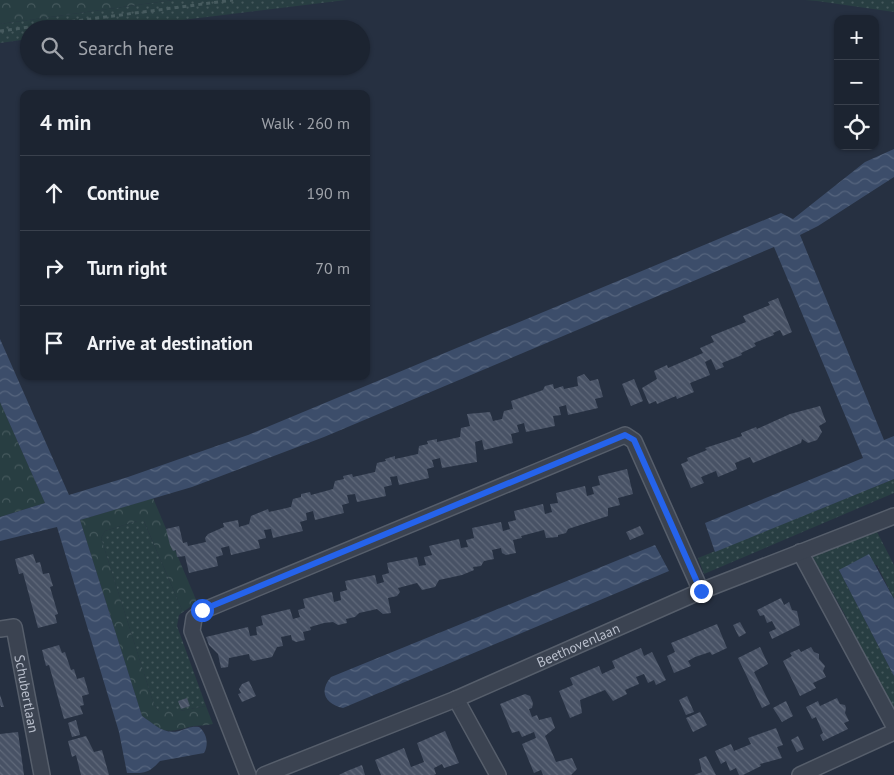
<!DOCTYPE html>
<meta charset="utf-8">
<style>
body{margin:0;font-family:"PT Sans",sans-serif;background:#252c39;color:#f1f3f6}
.controls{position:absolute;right:15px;top:15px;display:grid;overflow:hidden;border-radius:10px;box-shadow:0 1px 4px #0004}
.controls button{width:45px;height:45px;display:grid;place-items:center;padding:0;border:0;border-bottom:1px solid #3a414d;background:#1c2431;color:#f1f3f6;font:25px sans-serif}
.stop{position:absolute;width:15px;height:15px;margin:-11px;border:4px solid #2563eb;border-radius:50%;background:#fff}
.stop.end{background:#2563eb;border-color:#fff;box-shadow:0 1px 5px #0008}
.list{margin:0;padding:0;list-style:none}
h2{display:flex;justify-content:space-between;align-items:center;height:65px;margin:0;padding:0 20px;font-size:21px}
h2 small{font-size:16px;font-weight:400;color:#a0a4ab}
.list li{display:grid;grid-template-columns:32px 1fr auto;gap:15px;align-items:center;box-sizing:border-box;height:75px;padding:0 20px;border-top:1px solid #3a414d}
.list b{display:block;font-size:19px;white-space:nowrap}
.list em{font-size:16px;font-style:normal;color:#a0a4ab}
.icon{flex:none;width:28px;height:28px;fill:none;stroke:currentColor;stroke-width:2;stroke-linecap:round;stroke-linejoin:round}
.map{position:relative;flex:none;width:894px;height:775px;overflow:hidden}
.search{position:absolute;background:#1c2431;box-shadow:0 1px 4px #0004;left:20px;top:20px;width:350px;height:55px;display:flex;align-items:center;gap:12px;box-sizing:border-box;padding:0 18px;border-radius:28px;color:#a0a4ab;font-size:19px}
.panel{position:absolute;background:#1c2431;box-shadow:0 1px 4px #0004;left:20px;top:90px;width:350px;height:290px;border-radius:10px}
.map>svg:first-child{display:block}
.grass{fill:url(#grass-dots)}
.forest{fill:url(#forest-crowns)}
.water{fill:url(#water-waves)}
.building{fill:url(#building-back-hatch)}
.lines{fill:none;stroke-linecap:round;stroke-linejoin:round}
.street-casing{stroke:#565e6b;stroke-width:18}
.path{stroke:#475b5f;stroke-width:3;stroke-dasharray:4 4;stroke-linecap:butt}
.street{stroke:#3b4351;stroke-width:15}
.route{stroke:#2563eb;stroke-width:6}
.labels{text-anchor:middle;stroke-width:4.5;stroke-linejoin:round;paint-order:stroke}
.street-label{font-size:14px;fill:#b8becb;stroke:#1f2837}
</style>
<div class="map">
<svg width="894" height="775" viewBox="0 0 894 775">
<defs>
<pattern id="grass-dots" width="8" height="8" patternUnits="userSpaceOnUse" patternTransform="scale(1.25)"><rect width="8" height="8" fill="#283e42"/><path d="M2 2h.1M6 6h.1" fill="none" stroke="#45585c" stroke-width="1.8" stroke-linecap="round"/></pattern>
<pattern id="forest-crowns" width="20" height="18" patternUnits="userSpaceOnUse" patternTransform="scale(1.25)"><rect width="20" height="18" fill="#283e42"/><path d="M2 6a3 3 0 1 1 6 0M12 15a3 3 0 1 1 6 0" fill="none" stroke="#45585c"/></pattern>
<pattern id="water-waves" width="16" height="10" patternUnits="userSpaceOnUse" patternTransform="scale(1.25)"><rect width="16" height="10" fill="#3c4d6a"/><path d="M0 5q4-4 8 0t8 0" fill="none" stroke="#56657e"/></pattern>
<pattern id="building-back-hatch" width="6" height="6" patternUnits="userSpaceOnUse" patternTransform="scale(1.25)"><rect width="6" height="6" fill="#485265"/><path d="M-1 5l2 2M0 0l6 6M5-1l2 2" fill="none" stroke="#60697a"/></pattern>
</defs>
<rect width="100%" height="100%" fill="#263041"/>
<path class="grass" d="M 173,0 L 346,0 L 109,29 L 29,29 L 29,39 L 0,43 L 0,24 Z
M 805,0 L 894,0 L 894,12 L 817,1 Z
M 894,479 L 894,493 L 704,574 L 698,558 Z
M 137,521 L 144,521 L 146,526 L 183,612 L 179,615 L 177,626 L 206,706 L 180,711 L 159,711 L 154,705 L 101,538 L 105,531 Z
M 874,526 L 894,565 L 894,599 L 877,565 L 839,570 L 894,676 L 894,714 L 844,613 L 812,556 L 816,549 Z"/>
<path class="forest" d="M 0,0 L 173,0 L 0,24 Z
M 0,402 L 45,503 L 0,517 Z
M 153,498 L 197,602 L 183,612 L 144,521 L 137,521 L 105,531 L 101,538 L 154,705 L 159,711 L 180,711 L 206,706 L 213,724 C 205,726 196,725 189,727 C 163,734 164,732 142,716 L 80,520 Z"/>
<path class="water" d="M 894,149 L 894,177 L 818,226 L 800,235 L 884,440 L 894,436 L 894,479 L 715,552 L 705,523 L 863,458 L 774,247 L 324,437 L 192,487 L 80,520 L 142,716 C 154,724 164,735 179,731 C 187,729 190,726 199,727 C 207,733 209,745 204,753 L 160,761 C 148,774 145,773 127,773 L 119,732 L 57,527 L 0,541 L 0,517 L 45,503 L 0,402 L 0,339 L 69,495 L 128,477 L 248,435 L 781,213 L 793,219 L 865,162 Z
M 655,545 L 669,571 L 343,708 C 326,704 318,692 331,677 Z
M 869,554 L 894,599 L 894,676 L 839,570 Z"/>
<path class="building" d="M 778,298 L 792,332 L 783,336 L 780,330 L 773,333 L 774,335 L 754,343 L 756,346 L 741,353 L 742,355 L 722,363 L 724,367 L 716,370 L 711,359 L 705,362 L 710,375 L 690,383 L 694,392 L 677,399 L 676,396 L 657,404 L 656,401 L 649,404 L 642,388 L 657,379 L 654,371 L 667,365 L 668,368 L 703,353 L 700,348 L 714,342 L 711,336 L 746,322 L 743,316 L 770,305 L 768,302 Z
M 584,374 L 590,381 L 598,379 L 603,397 L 595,399 L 598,408 L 568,415 L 566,405 L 559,407 L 561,415 L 553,416 L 555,426 L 526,432 L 524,423 L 517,425 L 519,432 L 511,434 L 513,443 L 484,450 L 482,440 L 475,442 L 477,462 L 442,468 L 440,458 L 432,460 L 434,467 L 427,469 L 429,478 L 399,485 L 397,476 L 390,477 L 392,485 L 384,487 L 386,496 L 357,502 L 355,494 L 347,495 L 349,503 L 342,505 L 344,513 L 315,520 L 313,511 L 306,513 L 307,520 L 300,522 L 303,531 L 273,538 L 271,529 L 264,530 L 266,538 L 258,540 L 260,548 L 231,555 L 229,546 L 221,548 L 223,555 L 216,557 L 218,566 L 189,573 L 185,556 L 177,557 L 176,550 L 173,551 L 170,545 L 166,529 L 179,526 L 183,543 L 187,542 L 188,546 L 206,542 L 205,538 L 208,534 L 224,527 L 223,523 L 238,520 L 239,527 L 249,524 L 251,516 L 268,509 L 269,512 L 291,507 L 293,499 L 301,497 L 301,494 L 310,492 L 311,495 L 333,489 L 335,481 L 344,479 L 343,476 L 352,474 L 353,477 L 375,472 L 377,463 L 386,461 L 385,459 L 395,456 L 395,459 L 418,454 L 419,446 L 428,444 L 427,441 L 437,439 L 437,442 L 460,437 L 461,428 L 470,426 L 467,414 L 490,412 L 493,421 L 502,419 L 504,411 L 513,409 L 511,401 L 543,390 L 545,386 L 553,384 L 554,389 L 563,386 L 564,389 L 578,386 L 577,377 Z
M 634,379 L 643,401 L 631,406 L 622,384 Z
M 820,406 L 826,422 L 819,426 L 822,432 L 817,440 L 808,443 L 802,439 L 801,443 L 753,463 L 750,457 L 735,463 L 737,469 L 718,477 L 716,471 L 701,477 L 704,483 L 691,488 L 681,464 L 688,461 L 687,458 L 707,450 L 705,448 L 742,436 L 741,433 L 756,427 L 757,429 L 790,414 Z
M 627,469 L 633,494 L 618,498 L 620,505 L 608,508 L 608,516 L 568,529 L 566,533 L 558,535 L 558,537 L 546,538 L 544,530 L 521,536 L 522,538 L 513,540 L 516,553 L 506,555 L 502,553 L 501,548 L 492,550 L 494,559 L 484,561 L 481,566 L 473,567 L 474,570 L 462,575 L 439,580 L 435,587 L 422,590 L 417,583 L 398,588 L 400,592 L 397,596 L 388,598 L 391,613 L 383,614 L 377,609 L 359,613 L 355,617 L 346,619 L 347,623 L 338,625 L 333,622 L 324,623 L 310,627 L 311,630 L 303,632 L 305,640 L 296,642 L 292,640 L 291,635 L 281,637 L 283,646 L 277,647 L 272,657 L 253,661 L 250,659 L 249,654 L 229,658 L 228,667 L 221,668 L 218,654 L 209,645 L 206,637 L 248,627 L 250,636 L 257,635 L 256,627 L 263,625 L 261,616 L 290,609 L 293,619 L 300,617 L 298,610 L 305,608 L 303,599 L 332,592 L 334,602 L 341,600 L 340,592 L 347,590 L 345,581 L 375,575 L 377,584 L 384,582 L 382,575 L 389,573 L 387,563 L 417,557 L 419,566 L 426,565 L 424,557 L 432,555 L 429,546 L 459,539 L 461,548 L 468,547 L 466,540 L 474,538 L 472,528 L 501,522 L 503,531 L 510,529 L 508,522 L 516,520 L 514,511 L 543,504 L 545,514 L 552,512 L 550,504 L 558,503 L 556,493 L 585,486 L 587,496 L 594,494 L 592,487 L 600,485 L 598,476 Z
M 640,526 L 644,534 L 630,540 L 626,532 Z
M 33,554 L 36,563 L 40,562 L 43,574 L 49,573 L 53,586 L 50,587 L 58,614 L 55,615 L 57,623 L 38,628 L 23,573 L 19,574 L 15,559 Z
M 781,598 L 784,605 L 789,602 L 792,610 L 797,611 L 800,625 L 772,639 L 769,632 L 776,629 L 772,621 L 767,623 L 764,615 L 760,616 L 757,610 Z
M 740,622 L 746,633 L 739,637 L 733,625 Z
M 717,624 L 727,648 L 712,655 L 710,652 L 695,657 L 688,661 L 691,666 L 674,673 L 667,656 L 675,652 L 671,643 Z
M 59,645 L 62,653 L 65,652 L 71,670 L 74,669 L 77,679 L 84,677 L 89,694 L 82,696 L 84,705 L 80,706 L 83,714 L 64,719 L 49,665 L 46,666 L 42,650 Z
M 760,647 L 768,664 L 754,672 L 770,704 L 762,708 L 738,658 Z
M 811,647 L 814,652 L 819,654 L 819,659 L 825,666 L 823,671 L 826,677 L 813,683 L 816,688 L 800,696 L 783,661 L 792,656 L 790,653 L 799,649 L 801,652 Z
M 641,648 L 644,656 L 652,652 L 666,680 L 656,685 L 654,680 L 648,683 L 644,674 L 636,677 L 639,684 L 625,690 L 627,694 L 613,701 L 605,690 L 580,700 L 582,713 L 570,718 L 559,691 L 573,685 L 570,678 L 599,666 L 602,674 L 615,668 L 612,661 Z
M 249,681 L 256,696 L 242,702 L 238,694 L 241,693 L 239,689 L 242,684 Z
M 525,694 L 530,696 L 533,703 L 532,708 L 529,709 L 532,717 L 537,715 L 539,720 L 551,717 L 555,728 L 545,736 L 556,762 L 572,758 L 577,769 L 571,775 L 543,775 L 541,770 L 534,773 L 522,744 L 536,738 L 534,732 L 522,737 L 519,731 L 512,733 L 500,704 Z
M 0,695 L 4,707 L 1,707 L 0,704 Z
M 687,696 L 694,712 L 686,715 L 679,700 Z
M 187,698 L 190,706 L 181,709 L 178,701 Z
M 837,698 L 840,704 L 845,705 L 846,708 L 845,713 L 849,721 L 844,723 L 848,729 L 823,741 L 820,735 L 823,733 L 816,717 L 812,719 L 806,707 L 818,701 L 820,706 Z
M 786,701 L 793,716 L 782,722 L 773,708 Z
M 700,712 L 707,725 L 693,732 L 686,718 Z
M 76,720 L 80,735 L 72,737 L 68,723 Z
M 776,728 L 783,745 L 777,747 L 782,758 L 760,764 L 761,766 L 743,775 L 739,775 L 736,768 L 730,771 L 726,761 L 721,764 L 715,751 L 731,744 L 734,751 L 751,744 L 748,738 Z
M 445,731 L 459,763 L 444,768 L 442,764 L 434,768 L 436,774 L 434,775 L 381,775 L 375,760 L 404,748 L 411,767 L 424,762 L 417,743 Z
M 18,732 L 24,775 L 0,775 L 0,734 Z
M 86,736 L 94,752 L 102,750 L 109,775 L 81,775 L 76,755 L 72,757 L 68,741 Z
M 798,736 L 804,749 L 797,752 L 791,740 Z
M 706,756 L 716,775 L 694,775 L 702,772 L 699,759 Z
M 362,765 L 365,775 L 339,775 L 347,771 Z"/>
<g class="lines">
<defs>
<g id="street">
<path d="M 800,552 L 894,726"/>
<path id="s1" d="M 0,629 L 14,627 L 42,775"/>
<path d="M 456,699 L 498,775"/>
<path d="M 248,775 L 192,631 L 194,618 L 202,611 L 625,435 L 634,441 L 701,591"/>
<path id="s2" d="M 264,775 L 456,699 L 701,591 L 894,516"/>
<path d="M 800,775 L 894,732"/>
</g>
</defs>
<use href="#street" class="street-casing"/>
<path class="path" d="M 0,31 L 233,0"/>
<use href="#street" class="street"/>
</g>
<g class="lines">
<path class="route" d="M 202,610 L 625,435 L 634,440 L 701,591"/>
</g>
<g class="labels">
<g class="street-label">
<text dy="5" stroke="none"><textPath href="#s2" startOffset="340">Beethovenlaan</textPath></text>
<text dy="5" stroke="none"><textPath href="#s1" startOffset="82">Schubertlaan</textPath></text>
</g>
</g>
</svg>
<div class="controls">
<button>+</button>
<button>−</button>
<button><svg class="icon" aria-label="locate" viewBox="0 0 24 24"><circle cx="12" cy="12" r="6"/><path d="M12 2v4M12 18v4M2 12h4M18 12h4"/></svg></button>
</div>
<div class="stop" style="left:202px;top:610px"></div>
<div class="stop end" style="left:701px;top:591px"></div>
<div class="search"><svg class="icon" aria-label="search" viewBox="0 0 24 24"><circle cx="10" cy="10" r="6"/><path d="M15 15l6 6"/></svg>Search here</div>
<section class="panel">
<h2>4 min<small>Walk · 260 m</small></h2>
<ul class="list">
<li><svg class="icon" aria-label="ahead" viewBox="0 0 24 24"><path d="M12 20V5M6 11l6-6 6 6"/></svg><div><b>Continue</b></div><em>190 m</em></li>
<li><svg class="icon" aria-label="right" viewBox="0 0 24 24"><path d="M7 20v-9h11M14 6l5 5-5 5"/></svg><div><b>Turn right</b></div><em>70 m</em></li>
<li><svg class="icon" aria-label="arrive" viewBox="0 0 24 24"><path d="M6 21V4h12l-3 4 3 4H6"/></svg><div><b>Arrive at destination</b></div></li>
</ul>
</section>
</div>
